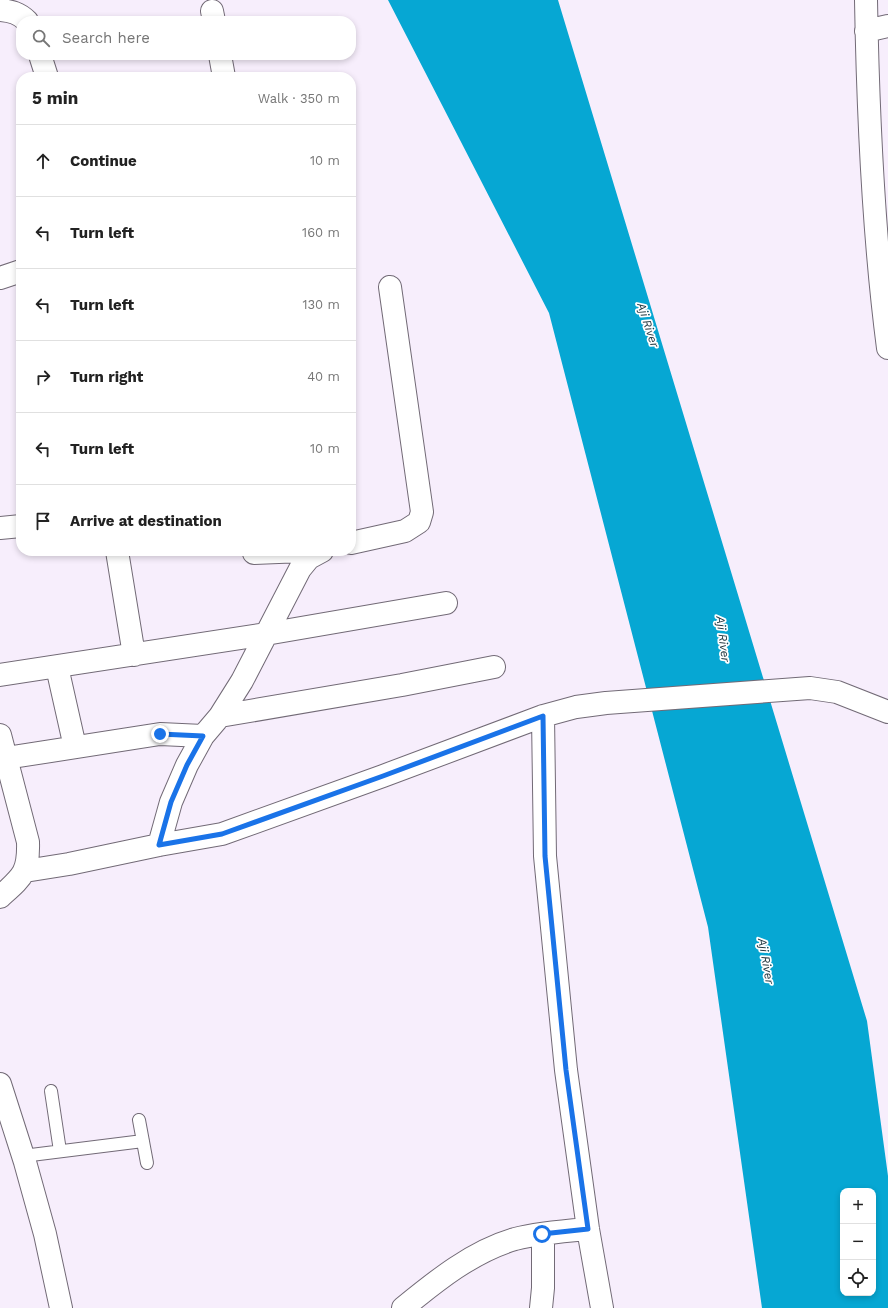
<!DOCTYPE html>
<meta charset="utf-8">
<style>
body{margin:0;font-family:"Work Sans",sans-serif;background:#f6f6f6;color:#222}
.controls{position:absolute;right:12px;bottom:12px;display:grid;overflow:hidden;border-radius:8px;box-shadow:0 2px 6px #0003}
.controls button{width:36px;height:36px;display:grid;place-items:center;padding:0;border:0;border-bottom:1px solid #e0e0e0;background:#fff;color:#222;font:20px sans-serif}
.stop{position:absolute;width:12px;height:12px;margin:-9px;border:3px solid #1a73e8;border-radius:50%;background:#fff}
.stop.end{background:#1a73e8;border-color:#fff;box-shadow:0 1px 4px #0008}
.list{margin:0;padding:0;list-style:none}
h2{display:flex;justify-content:space-between;align-items:center;height:52px;margin:0;padding:0 16px;font-size:17px}
h2 small{font-size:13px;font-weight:400;color:#767676}
.list li{display:grid;grid-template-columns:26px 1fr auto;gap:12px;align-items:center;box-sizing:border-box;height:72px;padding:0 16px;border-top:1px solid #e0e0e0}
.list b{display:block;font-size:15px;white-space:nowrap}
.list em{font-size:13px;font-style:normal;color:#767676}
.icon{flex:none;width:22px;height:22px;fill:none;stroke:currentColor;stroke-width:2;stroke-linecap:round;stroke-linejoin:round}
.map{position:relative;flex:none;width:888px;height:1308px;overflow:hidden}
.search{position:absolute;background:#fff;box-shadow:0 2px 6px #0003;left:16px;top:16px;width:340px;height:44px;display:flex;align-items:center;gap:10px;box-sizing:border-box;padding:0 14px;border-radius:16px;color:#767676;font-size:15px}
.panel{position:absolute;background:#fff;box-shadow:0 2px 6px #0003;left:16px;top:72px;width:340px;height:484px;border-radius:16px}
.map>svg:first-child{display:block}
.water{fill:#06a7d3;fill-rule:evenodd}
.lines{fill:none;stroke-linecap:round;stroke-linejoin:round}
.lane-casing{stroke:#726a76;stroke-width:14}
.street-casing{stroke:#726a76;stroke-width:24}
.lane{stroke:#fff;stroke-width:12}
.street{stroke:#fff;stroke-width:22}
.route{stroke:#1a73e8;stroke-width:5}
.labels{text-anchor:middle;stroke-width:3.5;stroke-linejoin:round;paint-order:stroke}
.water-label{font-size:12px;font-style:italic;fill:#1f353e;stroke:#fff}
</style>
<div class="map">
<svg width="888" height="1308" viewBox="0 0 888 1308">
<rect width="100%" height="100%" fill="#f7eefc"/>
<path class="water" d="M 388,0 L 558,0 L 867,1021 L 888,1176 L 888,1308 L 762,1308 L 708,927 L 549,313 ZM 843,1191 L 873,1191 L 873,1293 L 843,1293 Z"/>
<g class="lines">
<defs>
<path id="lane" d="M 51,1091 L 60,1151
M 139,1120 L 147,1163
M 23,1156 L 143,1141"/>
<path id="street" d="M 866,0 C 868,116 873,233 888,348
M 0,10 C 11,11 19,13 27,21
M 212,11 L 214,21
M 866,31 L 888,26
M 40,55 L 47,77
M 220,55 L 224,77
M 0,278 L 21,271
M 0,528 L 21,526
M 351,543 L 405,531 L 419,522 L 422,512 L 390,287
M 117,551 L 134,655
M 254,553 L 303,551
M 57,667 L 75,747
M 0,675 L 266,634 L 446,603
M 220,716 L 402,685 L 494,667
M 543,716 L 545,856 L 566,1070 L 588,1229 L 602,1308
M 0,735 L 28,842 C 29,873 22,877 0,897
M 6,758 L 160,734 L 203,736
M 159,845 L 171,802 L 187,765 L 203,736 L 220,716 L 242,681 L 300,569 L 309,558 L 322,551
M 25,871 L 69,864 L 159,845 L 222,834 L 383,776 L 543,716 L 576,707 L 606,703 L 810,688 L 837,692 L 888,712
M 0,1084 L 25,1162 L 45,1234 L 61,1308
M 403,1308 C 436,1281 473,1251 515,1239 C 538,1233 564,1231 588,1229
M 541,1308 L 543,1288 L 543,1234"/>
</defs>
<use href="#lane" class="lane-casing"/>
<use href="#street" class="street-casing"/>
<use href="#lane" class="lane"/>
<use href="#street" class="street"/>
</g>
<g class="lines">
<path class="route" d="M 160,734 L 203,736 L 187,765 L 171,802 L 159,845 L 222,834 L 383,776 L 543,716 L 545,856 L 566,1070 L 588,1229 L 542,1234"/>
</g>
<g class="labels">
<g class="water-label">
<text transform="translate(648 325) rotate(72)" y="4">Aji River</text>
<text transform="translate(723 639) rotate(83)" y="4">Aji River</text>
<text transform="translate(766 961) rotate(80)" y="4">Aji River</text>
</g>
</g>
</svg>
<div class="controls">
<button>+</button>
<button>−</button>
<button><svg class="icon" aria-label="locate" viewBox="0 0 24 24"><circle cx="12" cy="12" r="6"/><path d="M12 2v4M12 18v4M2 12h4M18 12h4"/></svg></button>
</div>
<div class="stop" style="left:542px;top:1234px"></div>
<div class="stop end" style="left:160px;top:734px"></div>
<div class="search"><svg class="icon" aria-label="search" viewBox="0 0 24 24"><circle cx="10" cy="10" r="6"/><path d="M15 15l6 6"/></svg>Search here</div>
<section class="panel">
<h2>5 min<small>Walk · 350 m</small></h2>
<ul class="list">
<li><svg class="icon" aria-label="ahead" viewBox="0 0 24 24"><path d="M12 20V5M6 11l6-6 6 6"/></svg><div><b>Continue</b></div><em>10 m</em></li>
<li><svg class="icon" aria-label="left" viewBox="0 0 24 24"><path d="M17 20v-9H6M10 6l-5 5 5 5"/></svg><div><b>Turn left</b></div><em>160 m</em></li>
<li><svg class="icon" aria-label="left" viewBox="0 0 24 24"><path d="M17 20v-9H6M10 6l-5 5 5 5"/></svg><div><b>Turn left</b></div><em>130 m</em></li>
<li><svg class="icon" aria-label="right" viewBox="0 0 24 24"><path d="M7 20v-9h11M14 6l5 5-5 5"/></svg><div><b>Turn right</b></div><em>40 m</em></li>
<li><svg class="icon" aria-label="left" viewBox="0 0 24 24"><path d="M17 20v-9H6M10 6l-5 5 5 5"/></svg><div><b>Turn left</b></div><em>10 m</em></li>
<li><svg class="icon" aria-label="arrive" viewBox="0 0 24 24"><path d="M6 21V4h12l-3 4 3 4H6"/></svg><div><b>Arrive at destination</b></div></li>
</ul>
</section>
</div>
